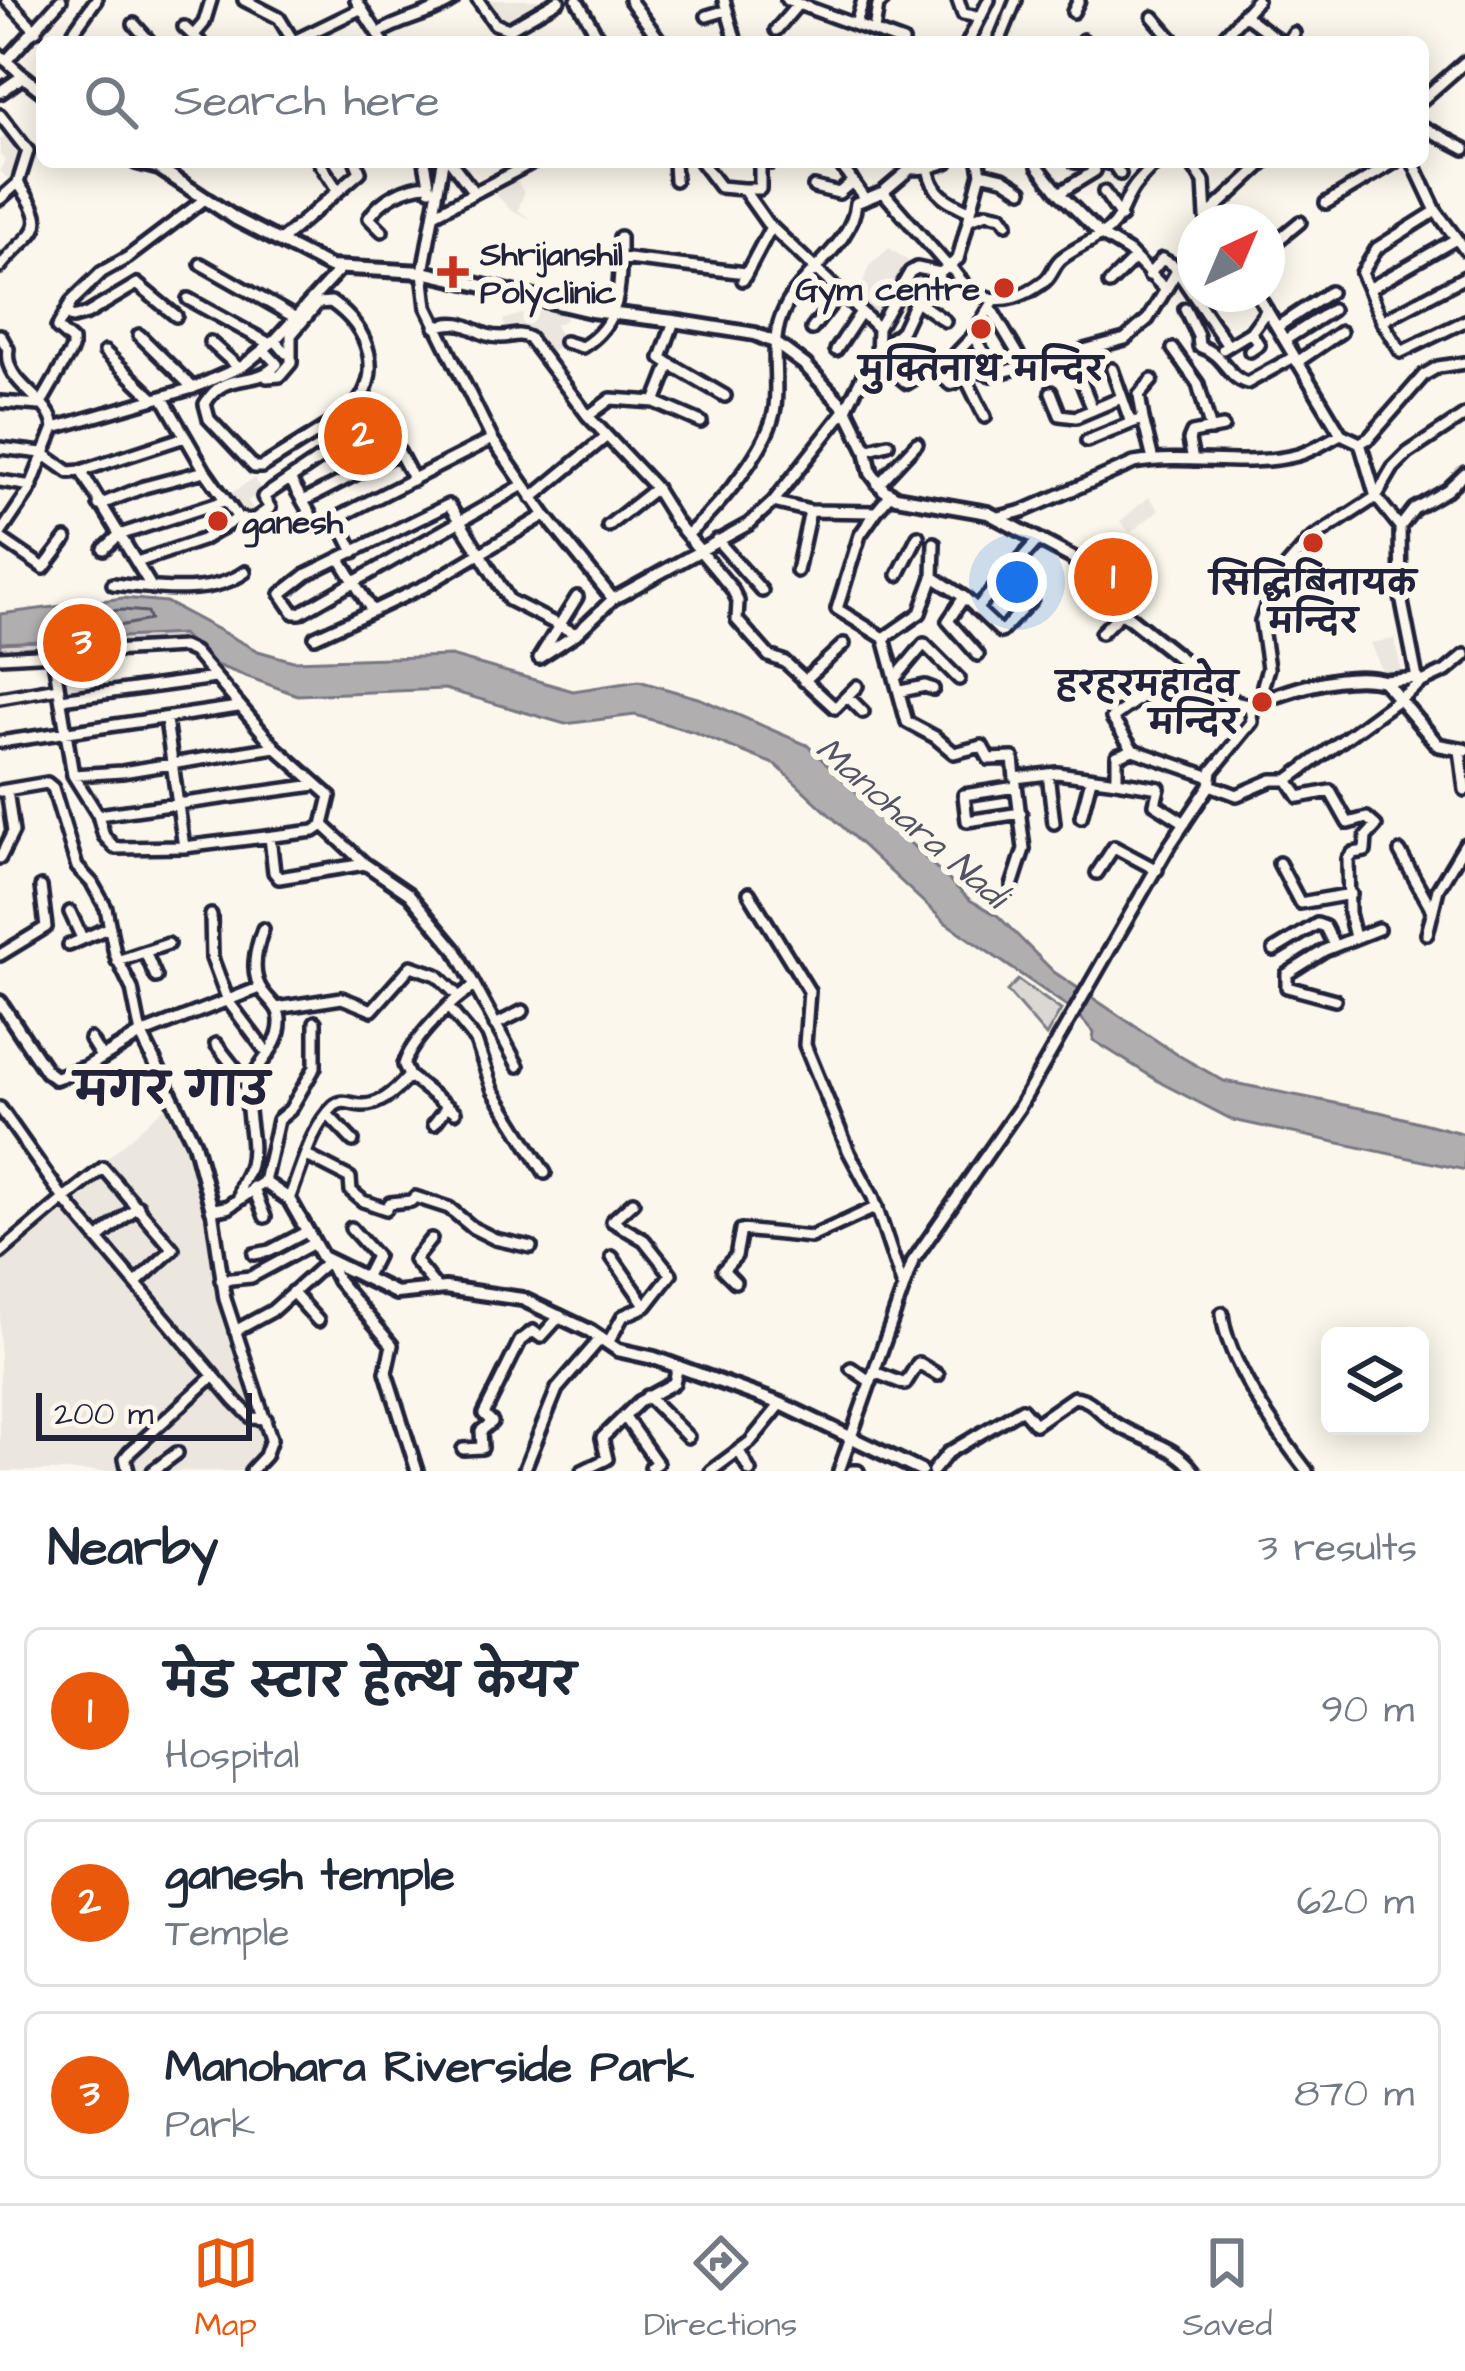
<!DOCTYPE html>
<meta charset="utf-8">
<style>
body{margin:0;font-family:"Architects Daughter","Playpen Sans Deva",sans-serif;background:#f6f6f7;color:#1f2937}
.controls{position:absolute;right:36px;bottom:36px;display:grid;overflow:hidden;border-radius:18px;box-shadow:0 6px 30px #0003}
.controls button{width:108px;height:108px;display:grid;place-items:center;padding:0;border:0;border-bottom:3px solid #e0e1e3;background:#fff;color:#1f2937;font:60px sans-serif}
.compass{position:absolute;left:1177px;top:204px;width:108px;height:108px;border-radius:50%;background:#fff;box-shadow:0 6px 30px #0003;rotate:44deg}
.scale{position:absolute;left:36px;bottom:30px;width:216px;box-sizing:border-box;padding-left:12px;border:6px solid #22223b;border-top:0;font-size:33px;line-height:42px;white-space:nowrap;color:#22223b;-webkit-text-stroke:9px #fbf7ec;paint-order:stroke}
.you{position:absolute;left:1017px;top:582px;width:42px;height:42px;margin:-30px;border:9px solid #fff;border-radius:50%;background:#1a73e8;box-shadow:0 0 0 18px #1a73e833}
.badge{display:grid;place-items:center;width:78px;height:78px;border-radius:50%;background:#ea580c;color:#fff;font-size:39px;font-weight:700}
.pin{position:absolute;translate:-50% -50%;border:6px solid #fff;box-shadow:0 3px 12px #0006}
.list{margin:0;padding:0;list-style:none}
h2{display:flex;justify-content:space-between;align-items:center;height:156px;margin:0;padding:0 48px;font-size:51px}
h2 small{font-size:39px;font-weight:400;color:#747a83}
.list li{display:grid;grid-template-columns:78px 1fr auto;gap:36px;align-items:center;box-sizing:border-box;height:168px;margin:0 24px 24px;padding:0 24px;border:3px solid #e0e1e3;border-radius:18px}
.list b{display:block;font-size:45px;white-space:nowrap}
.list p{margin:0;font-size:39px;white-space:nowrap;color:#747a83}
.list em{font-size:39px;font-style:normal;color:#747a83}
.icon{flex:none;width:66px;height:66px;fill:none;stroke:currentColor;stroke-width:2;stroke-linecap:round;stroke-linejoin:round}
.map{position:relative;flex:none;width:1465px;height:1471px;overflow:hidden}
.search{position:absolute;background:#fff;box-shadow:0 6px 30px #0003;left:36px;right:36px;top:36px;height:132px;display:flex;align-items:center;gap:30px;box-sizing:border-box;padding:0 42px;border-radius:18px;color:#747a83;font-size:45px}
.sheet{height:732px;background:#fff}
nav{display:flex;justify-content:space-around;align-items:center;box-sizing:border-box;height:168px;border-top:3px solid #e0e1e3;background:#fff;font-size:33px;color:#747a83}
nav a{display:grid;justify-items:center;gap:6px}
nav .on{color:#ea580c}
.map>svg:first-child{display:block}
.built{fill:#ebe7df}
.green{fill:#dbd8d3;stroke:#7e7d87;stroke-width:3}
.water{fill:#b1aeb0;stroke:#787681;stroke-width:3}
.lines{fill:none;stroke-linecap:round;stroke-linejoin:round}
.shore{stroke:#5b5a6a;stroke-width:3}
.minor-casing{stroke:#22223b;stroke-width:18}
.major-casing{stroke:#22223b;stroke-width:20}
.minor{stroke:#fbf7ec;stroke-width:9}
.major{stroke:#fbf7ec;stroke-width:10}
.poi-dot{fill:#c8321e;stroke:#fbf7ec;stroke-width:4.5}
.labels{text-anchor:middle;stroke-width:12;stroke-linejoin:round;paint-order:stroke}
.poi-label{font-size:33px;font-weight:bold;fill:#22223b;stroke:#fbf7ec;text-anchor:start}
.water-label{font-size:36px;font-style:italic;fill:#545364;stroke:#fbf7ec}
.district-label{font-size:45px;font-weight:bold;fill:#22223b;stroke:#fbf7ec}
</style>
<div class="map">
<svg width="1465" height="1471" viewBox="0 0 1465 1471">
<rect width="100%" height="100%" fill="#fbf7ec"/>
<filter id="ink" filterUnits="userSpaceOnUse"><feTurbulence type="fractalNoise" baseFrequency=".00833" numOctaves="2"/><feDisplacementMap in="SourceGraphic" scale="24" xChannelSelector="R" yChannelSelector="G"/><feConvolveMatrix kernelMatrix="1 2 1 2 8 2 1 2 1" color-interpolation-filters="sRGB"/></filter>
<g filter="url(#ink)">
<path class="built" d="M 485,0 L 544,0 L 514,22 L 495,14 Z
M 8,132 L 24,148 L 22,166 L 11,182 L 0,171 L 5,160 L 0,155 L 0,140 Z
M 514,174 L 524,193 L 518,210 L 531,219 L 511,210 L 490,188 Z
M 889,248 L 913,264 L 876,323 L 855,304 L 869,266 Z
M 528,301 L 563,307 L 566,320 L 555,325 L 565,343 L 547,355 L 532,336 L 509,338 L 503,320 L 527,312 Z
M 254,478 L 262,491 L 248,501 L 257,514 L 247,516 L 230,494 Z
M 1149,497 L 1159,510 L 1130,533 L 1120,521 Z
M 1394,639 L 1401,667 L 1397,673 L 1384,675 L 1370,643 Z
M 168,1104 L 199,1179 L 214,1276 L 266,1436 L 265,1449 L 248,1471 L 0,1471 L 0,1255 Z"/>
<path class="green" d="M 165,633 L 185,634 L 193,643 L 0,653 L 0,643 Z
M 1018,980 L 1061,1010 L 1046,1036 L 1007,991 Z"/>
<path class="water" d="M 123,598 L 166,602 L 258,651 L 293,661 L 451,656 L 573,691 L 639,681 L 701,699 L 807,745 L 970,900 L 998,916 L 1054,972 L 1178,1055 L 1224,1081 L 1380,1112 L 1465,1134 L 1465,1170 L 1233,1120 L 1163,1084 L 1093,1040 L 1094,1033 L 1077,1013 L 946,923 L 776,765 L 694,732 L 635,715 L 565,724 L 445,689 L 297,695 L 210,663 L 182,634 L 0,643 L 0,614 Z"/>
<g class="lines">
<path class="shore" d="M 123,610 L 147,612 L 150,620 L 113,627 L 73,626 L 68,621 L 76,613 Z"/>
<defs>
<path id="minor" d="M 7,0 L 36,31
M 244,0 L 279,18 L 293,41
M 356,0 L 383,42
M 478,0 L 495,24 L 509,29 L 559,0
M 577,0 L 601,42
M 630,0 L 661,42
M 724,0 L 736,42
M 787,0 L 903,42
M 958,0 L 963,14 L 980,17
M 1073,12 L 1079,0
M 1243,14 L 1281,42
M 707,16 L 727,10
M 1153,17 L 1175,42
M 134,24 L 150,42
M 856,24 L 863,0
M 184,27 L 200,42
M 776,30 L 798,4
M 874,30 L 878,5 L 884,0
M 379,33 C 403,18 430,16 453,0
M 193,36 L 204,23 L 211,0
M 71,42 L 74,31 L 96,0
M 292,42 L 360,9
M 968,42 L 989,0
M 999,42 L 1016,0
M 1082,42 L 1083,40
M 1219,42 L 1257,0
M 1288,42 L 1294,33
M 0,55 L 23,76
M 6,61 L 61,0
M 1423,99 L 1465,62
M 0,115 L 28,151 L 18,183 C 55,234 31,228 0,267
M 1423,127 L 1465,149
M 319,162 L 338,191
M 425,162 L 430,189
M 443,162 L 423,272 L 427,307 L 492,439 L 545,515 L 613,599
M 451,162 L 473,191
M 674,162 L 675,180
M 701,162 L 720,187 L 743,189 L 767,223 L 878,328
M 810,162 L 811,163
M 839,162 L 865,199
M 1040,162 L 1038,166 L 1059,193 L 1101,235 L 1129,252 L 1162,286 L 1168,286 L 1178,269 L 1195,261
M 1075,162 L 1080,162
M 1104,162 L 1114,165 L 1120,174
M 1190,162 L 1204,182 L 1206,217
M 1413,162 L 1436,211 L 1465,250
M 771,163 L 771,162
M 928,168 L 947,162
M 981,173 L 1003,178 L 1022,190
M 814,187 L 839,193 L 853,181
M 743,189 L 760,189 L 760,164
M 883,192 L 950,269
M 1104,192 L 1121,217
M 1059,193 L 1095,171 L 1088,162
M 0,199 L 18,183
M 1326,203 L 1395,162
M 434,214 L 533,162
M 970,219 L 987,213 L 1002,216 L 1007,223
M 1209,222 L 1206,217 L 1265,162
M 382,231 L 369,218 C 381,199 406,186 428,185
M 279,242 L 360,172 L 356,162
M 1267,249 L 1300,222
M 620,258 L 746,273
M 201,264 L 296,318
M 951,267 C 977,307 1010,308 1045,281 C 1053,274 1053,266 1061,259 C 1076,247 1095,241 1109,229 C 1122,217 1123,204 1132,190 C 1138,180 1149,172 1156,162
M 1149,275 L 1162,259 L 1173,265 L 1228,346
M 1465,277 L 1382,321 L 1401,352 L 1465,321
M 743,280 L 771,227
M 1109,284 L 1135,258
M 1369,289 L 1362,273 L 1377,248 L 1436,211
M 1257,294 L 1341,434 L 1360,443 L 1376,497 L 1400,527
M 188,299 L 270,344
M 915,300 L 945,321
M 990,307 L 1018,354
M 1185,309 L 1198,336 L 1199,346 C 1226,355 1226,377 1247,383 L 1294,357
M 68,313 L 72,318 L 87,314 L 137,284 L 176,316
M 1382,321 L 1369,289 L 1456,239
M 435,327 C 469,315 473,337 501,337 C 513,337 517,332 529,338 L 588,416 L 653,485 L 676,522 L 732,589 L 738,601 L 737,620 L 769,656 L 785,662 L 835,708 L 857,686
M 1277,327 L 1330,292
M 812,329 L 839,294
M 0,335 L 8,349 C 2,384 51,397 54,428 L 29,491 L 0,534
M 139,335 L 193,388
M 1285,340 L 1332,310
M 210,342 L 239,368
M 565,342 L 582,347 C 624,322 620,281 620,237
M 263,349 L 277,364 C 256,389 225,368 205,404 L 209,419 L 254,467 L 262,467 L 350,412 C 386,375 370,329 331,302 L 318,303 L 291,335 L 291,351 L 286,353 L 275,340
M 1173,349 L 1198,384 L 1211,430
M 1223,349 L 1251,332 L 1267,310
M 836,350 L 861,312
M 879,351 L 902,330 L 921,289 L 932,292 L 940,273
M 1250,351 L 1259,345 L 1251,332
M 105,352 L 154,399
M 1070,354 L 1093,410
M 953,357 L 973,336
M 877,359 L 907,383 L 933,367 L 950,384 L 954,383 L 976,368 L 985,355 L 973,336 L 993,302
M 1297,362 L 1341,332
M 670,364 L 725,396
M 973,369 L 991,375 L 1125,339 L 1148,319 L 1168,286
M 965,376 L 985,417
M 267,377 L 280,376 L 291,363 L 291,351
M 1051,392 L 1060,415 L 1076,417 L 1121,398
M 0,402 L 40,405 L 72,349 L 72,341 L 57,328 L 72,301 L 102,272 L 127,258 L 205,199
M 655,402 L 701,422
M 588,416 L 611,399 L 655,402 L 670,364 L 661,358 L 674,321
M 1143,419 L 1139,395 L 1152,380
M 1131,423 L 1143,419 L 1153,460
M 54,428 L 193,388 L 243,366 L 275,340 L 340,269
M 1087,441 L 1131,423 L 1112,369
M 1360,443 L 1369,438 L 1424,375 L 1438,367 L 1465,363
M 0,448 L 42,453 L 69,472 L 81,471 L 152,588
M 866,450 L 888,444
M 1193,460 L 1189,440 L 1192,433 L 1223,427
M 81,471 L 185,437
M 290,479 L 316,524 L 321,526 L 492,439
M 0,481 L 32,486
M 523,485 L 300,613 L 294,613 L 281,594 L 307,574 L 448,505 L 450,506 L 509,600 L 576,634
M 878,485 L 917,443
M 532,498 L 607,436
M 303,501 L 399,452
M 773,502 L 846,409 L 864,373 L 877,359 L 878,328 L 910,272 L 917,268 L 940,273 L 958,259 L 981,173 L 979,162
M 99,505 L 144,487 L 205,471
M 876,512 L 860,535 L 837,609 L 884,638 L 907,722 L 935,737 L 954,753 L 982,746 L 989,759 L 1013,758 L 1015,778 L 1057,773 L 1117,781 L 1117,756 L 1133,750
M 999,517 L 1023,511 L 1134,463 C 1188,453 1244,469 1298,455 C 1313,451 1327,441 1341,434
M 238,518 L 252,521 L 270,508 L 263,497 L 373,423 L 399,452 L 414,480
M 337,518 L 354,552
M 608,526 L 656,488
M 688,534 C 717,509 770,447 775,407 C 779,373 768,341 785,308 C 803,271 852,246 856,203 L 883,192 L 910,169 L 928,168 C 933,195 947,201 971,212
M 0,538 L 44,568 L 66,539
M 717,540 L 762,591
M 104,549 L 119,535 L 224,501
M 340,559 L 372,611 L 427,585 L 545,515
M 137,562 L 202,540 L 238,518 L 205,471 L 163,398
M 797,571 L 810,511 L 876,512 L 890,495
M 898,575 L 918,536
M 933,577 L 964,597 L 1001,632 L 1032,599 L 1007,576
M 113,584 C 156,588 210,597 245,572
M 964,597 L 948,621 L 978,655
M 976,609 L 1038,540
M 1101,633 L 1122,612
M 315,637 L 372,611
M 884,638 L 920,613 L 933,577 L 934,543
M 53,654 L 73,775 L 98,815 L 315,785
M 0,657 L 183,647 L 194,652 L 275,747 L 330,796 L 323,825 L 365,864 L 409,894 L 455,949 L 518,1066
M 539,658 L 576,634 L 613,599 L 749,524 L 773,502 L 810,511
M 539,658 L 577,597
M 1188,663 L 1112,718 L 1133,750 L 1211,777
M 898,675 L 924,644 L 959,679
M 1417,678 L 1401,597 L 1400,527 L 1414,509 L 1447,490 L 1465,473
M 804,681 L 844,644
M 1384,681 L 1417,678 L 1422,682 L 1446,671 L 1465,655
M 901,691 L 925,686 L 933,689
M 847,696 L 863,712
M 0,698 L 58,688
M 61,699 L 215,678
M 1264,700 L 1263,685 L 1268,668 L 1261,621 L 1277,578 L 1310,540 L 1376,497 L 1393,468 L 1408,453 L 1465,415
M 166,720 L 184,847 L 314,831 L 323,825
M 0,742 L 238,707
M 1460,750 L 1465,790
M 1048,774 L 1054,823
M 73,775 L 122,772 L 275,747
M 1288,780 L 1299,797 L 1330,791 L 1348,823 L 1367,818 L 1376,826 L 1366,837 L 1365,851 L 1353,853 L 1348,859 L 1349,913 L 1355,937
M 1117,781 L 1159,788 L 1155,804 L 1185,823
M 1210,785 L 1237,795 L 1272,780 L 1288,780 L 1422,682
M 1016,787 L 964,795 L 967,821 L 1021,813
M 0,791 L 47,783 L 53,788 L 77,867 L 92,883 L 106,908 L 115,954 L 132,989 L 141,1034 L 259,988
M 98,815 L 104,836 L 115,848 L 184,847
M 1081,817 L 1091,779
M 270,837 L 274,872 L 279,878 L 365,864
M 1400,852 L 1431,908
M 0,858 L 13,832 L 7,790
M 1279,863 L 1300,903 L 1351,894
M 1097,873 L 1114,847 L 1157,870
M 1012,886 L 1024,849 L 1016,784
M 749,893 L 809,991 L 805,1045 L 849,1152 L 873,1197 L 903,1287
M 70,912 L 82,938
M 211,915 L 212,958 L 228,1001 L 267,1053
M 1427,934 L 1438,889 L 1465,844
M 69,945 L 110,927
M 1274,950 L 1317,924 L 1325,927 L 1334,945
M 145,952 L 156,977
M 0,955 L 46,927 L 41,887
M 117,961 L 168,944
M 1335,1000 L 1287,987 L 1287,974 L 1325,950 L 1378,929
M 448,1007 L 476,1041 L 493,1090 L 545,1173
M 277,1008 L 342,998 L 372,1010 L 411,966 L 437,975 L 458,996
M 495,1025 L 523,1011
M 90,1039 L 102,1058
M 216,1044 L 249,1086
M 409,1076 L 455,1112
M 0,1108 L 64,1199 L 0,1253
M 329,1116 L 353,1141
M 434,1124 L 447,1107
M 307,1156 L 350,1178 L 351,1191 L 363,1201 L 386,1209 L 390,1203 L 411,1201 L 415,1197 L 449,1208 L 473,1228 L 495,1239 L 531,1247
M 264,1182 L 278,1120 L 290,1110 L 315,1067 L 315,1022
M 253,1187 L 265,1217
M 240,1199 C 238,1184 247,1178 250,1165 C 257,1137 241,1109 251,1081 C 259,1061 280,1046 280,1023 C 281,1008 271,1003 263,992 C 249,974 256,948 263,929
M 289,1199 C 302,1168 310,1129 334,1106 C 343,1098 352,1105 362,1105 C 381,1106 398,1089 409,1076 L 404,1065 C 410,1042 453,998 474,987
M 633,1202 L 612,1221 L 644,1240 L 671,1274 L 646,1306
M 212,1210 L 225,1299 L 271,1439 L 265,1456 L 251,1471
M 351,1228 L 376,1256 L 365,1278
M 98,1239 L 138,1206
M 431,1239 L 414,1260 L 437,1288
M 254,1254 L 270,1251 L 306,1232
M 221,1280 L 251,1277 L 312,1244
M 735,1282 L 723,1270 L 736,1256 L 741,1230 L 811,1237 L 877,1207
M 136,1283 L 173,1249 L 103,1168 L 64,1199 L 235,1401 L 252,1418 L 266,1419
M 292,1292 L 318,1321
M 1222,1313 C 1226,1360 1278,1434 1307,1471
M 235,1331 L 272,1311 L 328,1261 L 338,1281 L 392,1345 L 386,1372 L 417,1471
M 608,1343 L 623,1316 L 646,1306 L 612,1257
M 851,1368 L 871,1382
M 874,1372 L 905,1384 L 918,1363 L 938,1375
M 647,1396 L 688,1437
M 624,1416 L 657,1463 L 651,1467
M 463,1449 L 482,1448 L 481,1431 L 492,1422 L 484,1414 L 520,1341 L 533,1331 L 541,1337 L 560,1316
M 739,1451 L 750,1471
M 128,1471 L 125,1458 L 129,1453 L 213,1376
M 153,1471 L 177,1453
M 524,1471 L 557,1389 L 601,1338
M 582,1471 L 607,1459 L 602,1438 L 639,1402 L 674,1383 L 678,1366
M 711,1471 L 750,1442 L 781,1404
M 839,1471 L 913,1261 L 1019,1108 L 1168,848 L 1210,785 L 1212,771 L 1252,722 L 1250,706
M 852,1471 L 858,1471
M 933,1471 L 948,1453 L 1022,1409 L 1035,1424 L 1074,1397 C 1093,1399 1098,1412 1113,1422 C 1140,1441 1173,1443 1194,1471"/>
<path id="major" d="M 0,92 L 23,76 L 42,91
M 136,162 L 159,168 L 236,219 L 330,267 L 423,272 L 591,311 L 674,321 L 755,334 L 774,342 L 805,365 L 846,409 L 866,450 L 871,473 L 884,490 L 896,497 L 988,513 L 1073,558 L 1122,612 L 1236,703 L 1250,706 C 1288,690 1344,671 1384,681 L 1438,745 L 1465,750
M 0,1002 L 46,1071 L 55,1078 L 85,1068 L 141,1034 L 194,1143 L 212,1210 L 228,1207 L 264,1182 L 289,1199 L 322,1257 L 396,1293 L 445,1288 L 522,1299 L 590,1331 L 618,1350 L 654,1358 L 781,1404 L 921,1471"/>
</defs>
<use href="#minor" class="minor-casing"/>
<use href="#major" class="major-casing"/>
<use href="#minor" class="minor"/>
<use href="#major" class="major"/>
</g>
</g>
<g class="poi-dot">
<path d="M447 254h12v12h12v12h-12v12h-12v-12h-12v-12h12z"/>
<circle cx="1004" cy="288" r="12"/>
<circle cx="981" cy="329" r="12"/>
<circle cx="218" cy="521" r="12"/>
<circle cx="1313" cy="543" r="12"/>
<circle cx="1262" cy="702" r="12"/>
</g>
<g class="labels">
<g class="poi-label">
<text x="480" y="265">Shrijanshil<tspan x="480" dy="38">Polyclinic</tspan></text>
<text x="980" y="300" text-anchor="end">Gym centre</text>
<text x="981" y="380" text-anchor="middle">मुक्तिनाथ मन्दिर</text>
<text x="242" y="533">ganesh</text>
<text x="1313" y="594" text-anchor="middle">सिद्धिबिनायक<tspan x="1313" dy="38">मन्दिर</tspan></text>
<text x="1238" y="695" text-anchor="end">हरहरमहादेव<tspan x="1238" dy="38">मन्दिर</tspan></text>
</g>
<g class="water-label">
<text transform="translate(913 821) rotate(41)" y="13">Manohara Nadi</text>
</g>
<g class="district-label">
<text x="172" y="1105">मगर गाउ</text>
</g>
</g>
</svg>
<div class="controls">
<button><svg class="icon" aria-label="layers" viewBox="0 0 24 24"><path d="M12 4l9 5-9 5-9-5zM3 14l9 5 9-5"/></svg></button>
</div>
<svg class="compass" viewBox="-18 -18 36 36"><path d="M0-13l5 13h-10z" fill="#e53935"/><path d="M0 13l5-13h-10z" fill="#747a83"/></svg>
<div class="scale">200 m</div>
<div class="you"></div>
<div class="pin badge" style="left:1113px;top:577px">1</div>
<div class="pin badge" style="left:363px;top:436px">2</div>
<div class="pin badge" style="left:82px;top:643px">3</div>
<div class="search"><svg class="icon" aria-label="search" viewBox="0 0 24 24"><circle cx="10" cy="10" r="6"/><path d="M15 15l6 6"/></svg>Search here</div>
</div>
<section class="sheet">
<h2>Nearby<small>3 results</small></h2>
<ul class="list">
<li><span class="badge">1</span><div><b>मेड स्टार हेल्थ केयर</b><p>Hospital</p></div><em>90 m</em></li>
<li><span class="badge">2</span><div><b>ganesh temple</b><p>Temple</p></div><em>620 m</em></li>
<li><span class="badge">3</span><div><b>Manohara Riverside Park</b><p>Park</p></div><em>870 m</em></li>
</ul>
</section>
<nav>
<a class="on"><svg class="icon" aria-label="map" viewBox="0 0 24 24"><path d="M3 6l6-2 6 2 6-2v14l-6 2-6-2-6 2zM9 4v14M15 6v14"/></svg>Map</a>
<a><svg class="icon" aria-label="directions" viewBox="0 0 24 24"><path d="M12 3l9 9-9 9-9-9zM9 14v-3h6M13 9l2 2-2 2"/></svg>Directions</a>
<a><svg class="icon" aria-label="saved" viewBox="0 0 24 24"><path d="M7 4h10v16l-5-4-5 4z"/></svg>Saved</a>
</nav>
